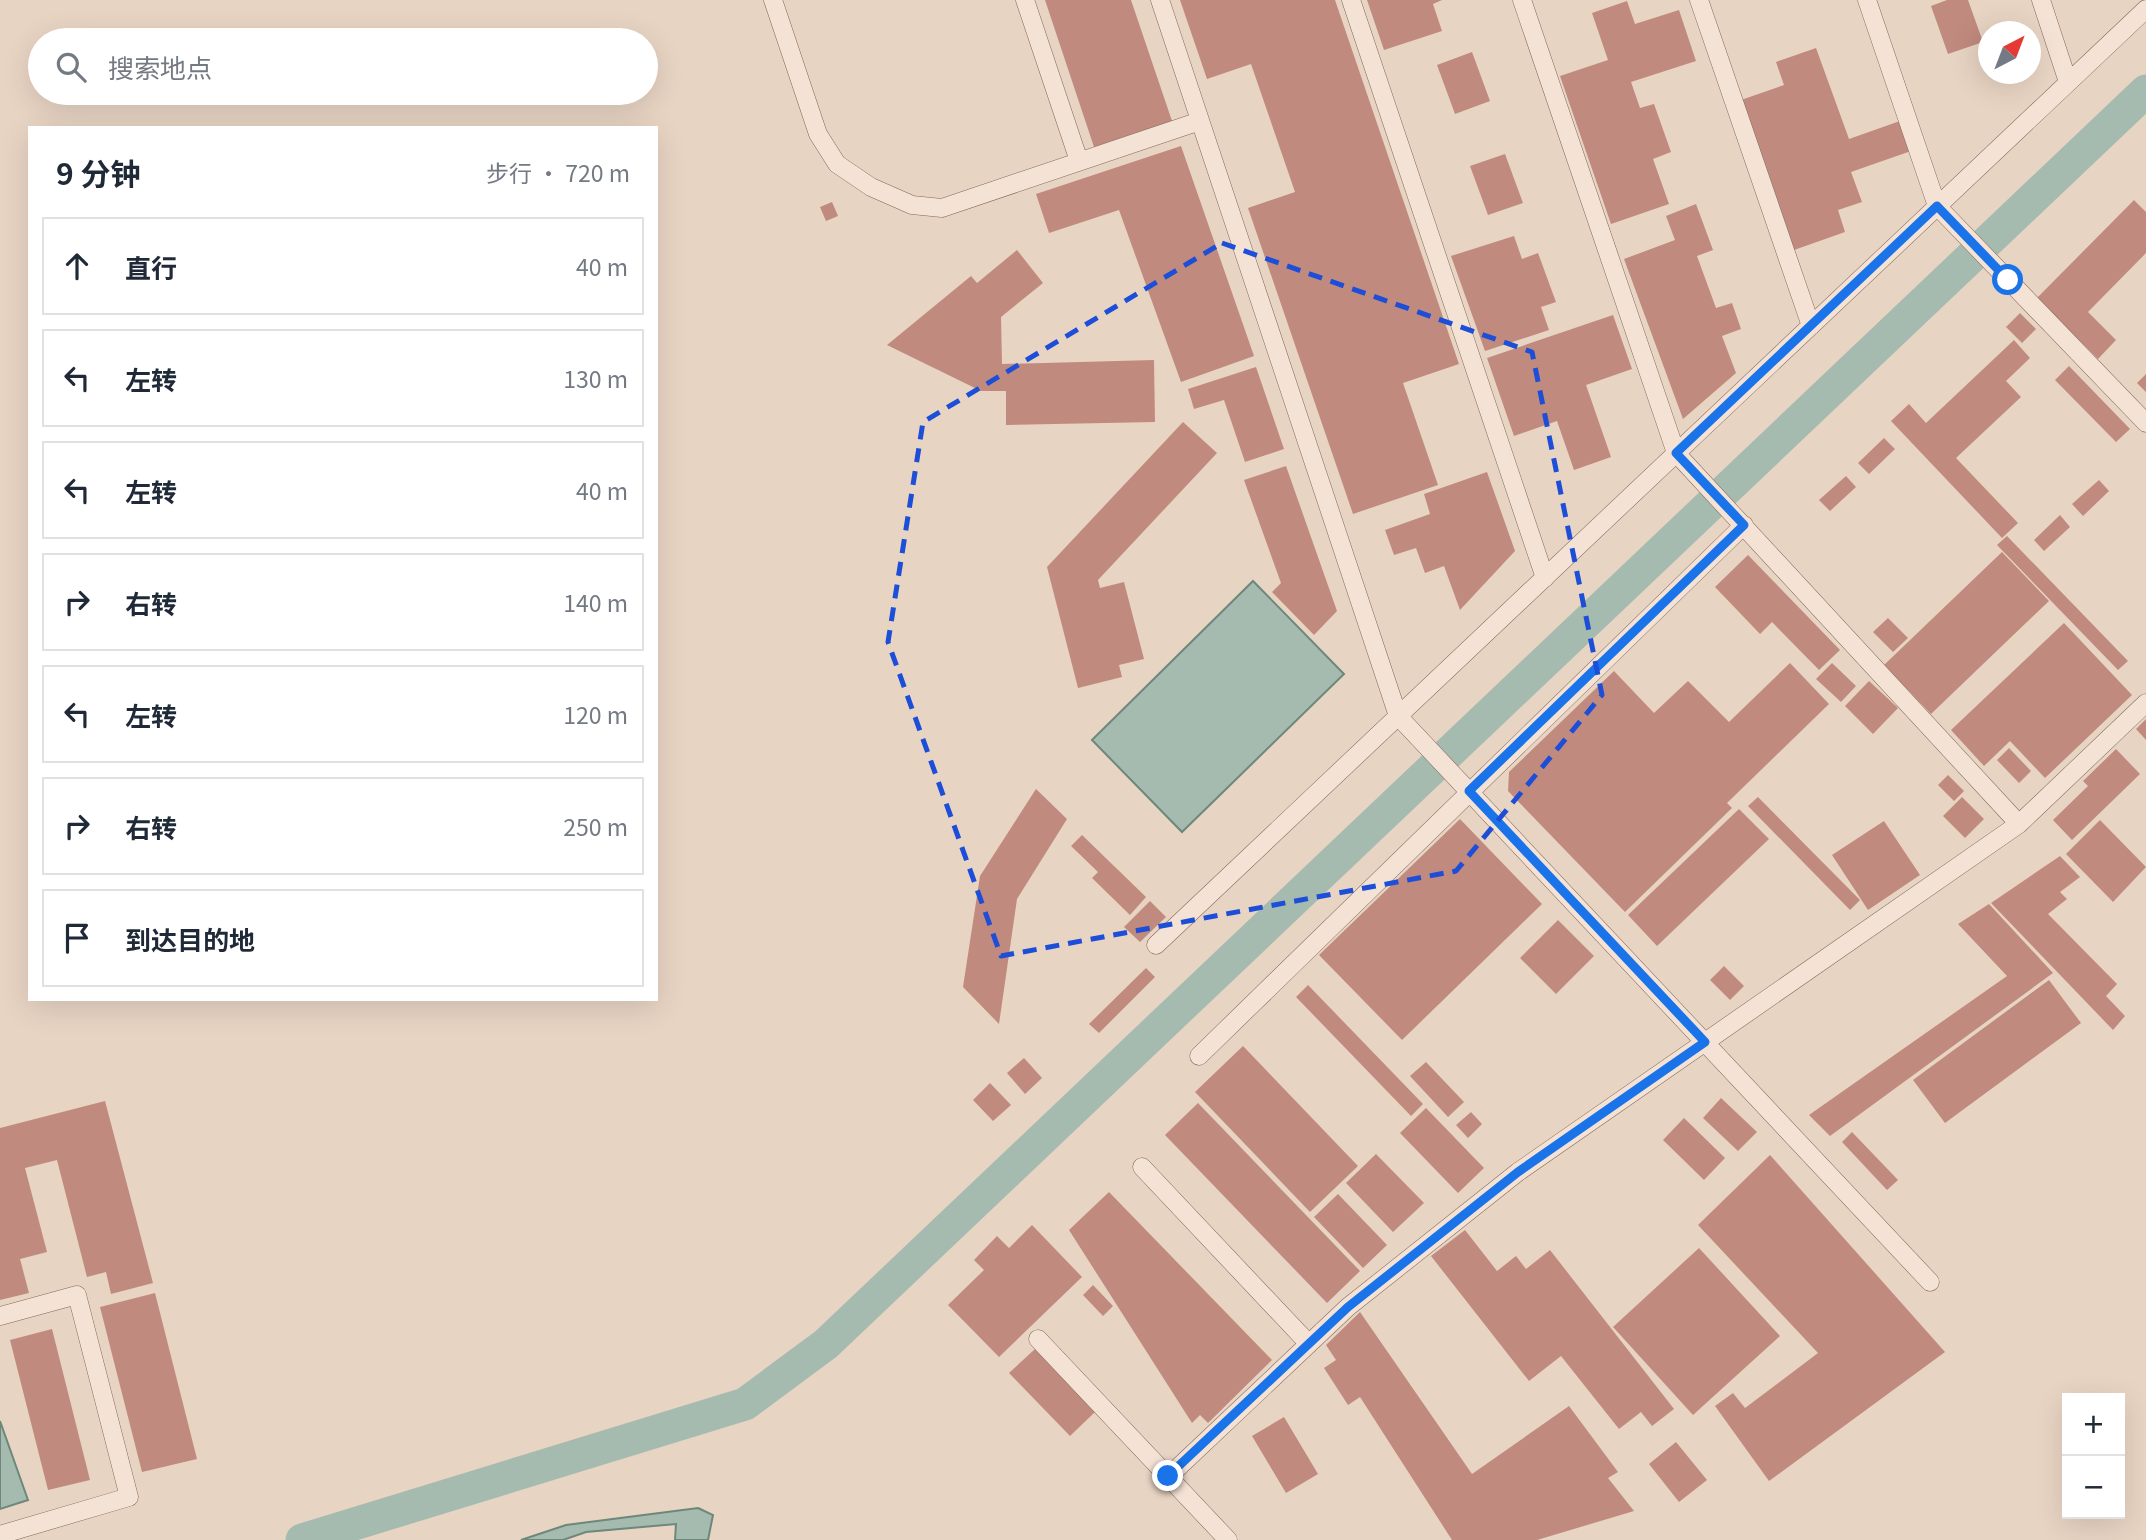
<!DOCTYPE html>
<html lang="zh">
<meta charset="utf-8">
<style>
body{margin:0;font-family:Georgia,"Noto Sans SC",serif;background:#f6f6f7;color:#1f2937}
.controls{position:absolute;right:21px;bottom:21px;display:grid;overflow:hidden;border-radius:0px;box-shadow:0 7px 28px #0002}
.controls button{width:63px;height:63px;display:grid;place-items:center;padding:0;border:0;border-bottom:2px solid #e0e1e3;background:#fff;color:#1f2937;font:35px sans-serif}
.compass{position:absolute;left:1978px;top:21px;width:63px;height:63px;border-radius:50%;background:#fff;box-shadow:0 7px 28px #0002;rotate:42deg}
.stop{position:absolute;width:21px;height:21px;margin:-16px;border:5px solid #1a73e8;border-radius:50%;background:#fff}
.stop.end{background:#1a73e8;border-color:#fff;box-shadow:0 2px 7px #0008}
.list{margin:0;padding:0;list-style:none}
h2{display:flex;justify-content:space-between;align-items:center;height:91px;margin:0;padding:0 28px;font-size:30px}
h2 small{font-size:23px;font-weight:400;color:#747a83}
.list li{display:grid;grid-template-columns:46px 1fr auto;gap:21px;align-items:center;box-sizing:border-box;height:98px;margin:0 14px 14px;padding:0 14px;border:2px solid #e0e1e3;border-radius:0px}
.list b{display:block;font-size:26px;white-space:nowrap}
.list em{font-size:23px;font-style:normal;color:#747a83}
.icon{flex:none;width:38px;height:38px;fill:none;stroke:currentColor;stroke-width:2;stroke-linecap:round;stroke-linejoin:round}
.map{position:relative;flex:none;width:2146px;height:1540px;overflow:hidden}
.search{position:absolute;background:#fff;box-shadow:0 7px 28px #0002;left:28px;top:28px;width:630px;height:77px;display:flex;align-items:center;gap:18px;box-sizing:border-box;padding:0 24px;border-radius:38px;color:#747a83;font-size:26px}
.panel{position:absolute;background:#fff;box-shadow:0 7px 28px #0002;left:28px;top:126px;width:630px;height:875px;border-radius:0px}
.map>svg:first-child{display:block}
.water{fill:#a5bbaf;stroke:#6d887b;stroke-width:2}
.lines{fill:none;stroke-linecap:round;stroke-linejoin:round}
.river{stroke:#a5bbaf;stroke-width:33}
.building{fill:#c18a7e}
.minor-casing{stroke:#80675c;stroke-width:19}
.minor{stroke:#f4e3d5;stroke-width:18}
.route{stroke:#1a73e8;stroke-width:9}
.marked{fill:none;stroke:#1d4ed8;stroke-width:5;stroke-dasharray:14 9;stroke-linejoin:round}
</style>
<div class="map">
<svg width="2146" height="1540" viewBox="0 0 2146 1540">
<rect width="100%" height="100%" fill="#e8d4c3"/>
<path class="water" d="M 1253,581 L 1344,674 L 1182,832 L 1092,740 Z
M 0,1421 L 28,1500 L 0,1509 Z
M 698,1508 L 713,1515 L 708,1540 L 675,1540 L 676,1524 L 586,1532 L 563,1540 L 521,1540 L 566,1525 Z"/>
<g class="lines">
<path class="river" d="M 302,1540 L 745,1404 L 826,1344 L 2146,91"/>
</g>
<path class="building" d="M 1045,0 L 1131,0 L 1172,121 L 1094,147 Z
M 1180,0 L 1335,0 L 1459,364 L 1403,383 L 1438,485 L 1353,514 L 1248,208 L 1295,192 L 1251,64 L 1207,79 Z
M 1367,0 L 1442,0 L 1433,4 L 1442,31 L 1384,50 Z
M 1947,0 L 1968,0 L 1983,42 L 1948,54 L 1931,6 Z
M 1627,1 L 1635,24 L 1679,10 L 1696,61 L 1631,82 L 1640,108 L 1654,104 L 1671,152 L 1653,159 L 1669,204 L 1611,224 L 1560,76 L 1608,60 L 1592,13 Z
M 1816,48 L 1849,139 L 1900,121 L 1911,151 L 1851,172 L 1862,202 L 1838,210 L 1845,232 L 1794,250 L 1741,100 L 1784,85 L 1776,62 Z
M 1472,52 L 1490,101 L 1455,114 L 1437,65 Z
M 1181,146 L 1254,356 L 1181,382 L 1119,210 L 1049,233 L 1036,194 Z
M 1505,154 L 1523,203 L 1488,215 L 1470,166 Z
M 2134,200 L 2146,212 L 2146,253 L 2088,312 L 2116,340 L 2098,359 L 2037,298 Z
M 832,202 L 838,216 L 826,221 L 820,207 Z
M 1696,204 L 1713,250 L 1697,256 L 1716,308 L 1732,303 L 1741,329 L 1722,336 L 1736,373 L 1683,419 L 1624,259 L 1675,240 L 1666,216 Z
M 1514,236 L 1522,259 L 1538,253 L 1556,302 L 1541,307 L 1549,330 L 1485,351 L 1451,256 Z
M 1017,250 L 1043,283 L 1001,317 L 1002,364 L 1154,360 L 1155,422 L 1006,425 L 1006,391 L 981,391 L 887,345 L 971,276 L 977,283 Z
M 2020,313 L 2036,329 L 2022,343 L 2006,327 Z
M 1613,315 L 1632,369 L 1586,385 L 1611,457 L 1574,470 L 1557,421 L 1514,436 L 1487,358 Z
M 2014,340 L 2030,358 L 2006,381 L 2021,397 L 1956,458 L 2018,523 L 2002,538 L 1891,421 L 1909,404 L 1926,423 Z
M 2069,366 L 2130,429 L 2116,442 L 2055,380 Z
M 1256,367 L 1284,449 L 1245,462 L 1224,400 L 1194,409 L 1188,389 Z
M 2146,374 L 2146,392 L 2137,383 Z
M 1183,422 L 1217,453 L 1098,580 L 1100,588 L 1124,582 L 1144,659 L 1119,665 L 1122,677 L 1078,688 L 1047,567 Z
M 1884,438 L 1895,449 L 1869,474 L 1858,463 Z
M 1286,466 L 1337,611 L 1314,635 L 1272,592 L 1281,583 L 1244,480 Z
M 1487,472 L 1515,551 L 1460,610 L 1444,566 L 1425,573 L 1416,548 L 1394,555 L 1385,530 L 1430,514 L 1424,494 Z
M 1846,476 L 1856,487 L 1830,511 L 1819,500 Z
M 2099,480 L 2109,491 L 2083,516 L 2072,504 Z
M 2060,515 L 2070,527 L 2044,551 L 2034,540 Z
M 2007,536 L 2128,661 L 2118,670 L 1997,545 Z
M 2002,552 L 2049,601 L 1931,714 L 1884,665 Z
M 1748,555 L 1840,650 L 1819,670 L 1772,622 L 1760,634 L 1715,587 Z
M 1888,618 L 1908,638 L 1893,652 L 1873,632 Z
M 2064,623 L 2132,695 L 2045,778 L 2010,741 L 1984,766 L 1951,730 Z
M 1790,663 L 1829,704 L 1727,803 L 1732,808 L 1625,912 L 1508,791 L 1509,772 L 1614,671 L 1654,713 L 1688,681 L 1729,722 Z
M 1832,663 L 1856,686 L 1841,702 L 1816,679 Z
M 1869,681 L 1898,708 L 1873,734 L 1845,706 Z
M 2146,719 L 2146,740 L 2136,729 Z
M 2009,748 L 2031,771 L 2019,783 L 1997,760 Z
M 2116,749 L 2140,774 L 2072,840 L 2053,820 L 2088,786 L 2083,781 Z
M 1948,775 L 1964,791 L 1954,801 L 1938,785 Z
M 1036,789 L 1067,819 L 1017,899 L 999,1024 L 963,987 L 980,876 Z
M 1758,797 L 1860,900 L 1850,910 L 1748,806 Z
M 1962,797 L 1984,819 L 1965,838 L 1943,816 Z
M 1739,809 L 1769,839 L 1657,946 L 1628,915 Z
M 1460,819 L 1542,904 L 1402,1040 L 1319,955 Z
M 2100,820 L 2146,867 L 2113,902 L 2066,854 Z
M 1884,821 L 1920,875 L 1868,910 L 1832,855 Z
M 1082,835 L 1146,897 L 1130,915 L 1092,878 L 1098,872 L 1071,846 Z
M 2060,856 L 2080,877 L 2060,892 L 2067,899 L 2048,914 L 2117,984 L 2106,996 L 2125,1016 L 2113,1030 L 1991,903 Z
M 1150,901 L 1166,917 L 1140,942 L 1124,927 Z
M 1989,904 L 2053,973 L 1830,1136 L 1809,1115 L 2007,976 L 1958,924 Z
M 1558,920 L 1594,956 L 1556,994 L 1520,958 Z
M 1724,966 L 1744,986 L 1730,1000 L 1710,980 Z
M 1146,968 L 1155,977 L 1099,1033 L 1089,1024 Z
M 2049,980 L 2081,1023 L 1945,1123 L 1913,1080 Z
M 1308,985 L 1423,1104 L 1411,1116 L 1296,997 Z
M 1243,1046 L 1358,1166 L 1310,1212 L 1195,1092 Z
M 1024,1058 L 1042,1078 L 1025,1094 L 1007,1073 Z
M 1426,1062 L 1464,1102 L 1448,1117 L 1410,1076 Z
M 990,1083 L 1011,1105 L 993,1121 L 973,1100 Z
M 1721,1098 L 1757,1132 L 1738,1151 L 1703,1118 Z
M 105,1101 L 153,1283 L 111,1294 L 106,1272 L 87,1277 L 57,1160 L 25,1168 L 47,1252 L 20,1259 L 29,1293 L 0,1300 L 0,1128 Z
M 1198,1103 L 1360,1271 L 1327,1303 L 1165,1135 Z
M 1426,1108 L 1484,1168 L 1458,1193 L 1400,1133 Z
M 1471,1112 L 1482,1124 L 1468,1138 L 1456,1125 Z
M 1684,1118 L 1725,1158 L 1704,1180 L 1663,1140 Z
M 1852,1132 L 1898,1180 L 1887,1190 L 1842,1142 Z
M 1376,1154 L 1424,1203 L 1393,1232 L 1346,1183 Z
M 1770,1155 L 1945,1352 L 1769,1481 L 1715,1406 L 1733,1393 L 1745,1408 L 1818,1353 L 1698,1225 Z
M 1109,1192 L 1272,1360 L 1208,1423 L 1200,1415 L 1192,1423 L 1069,1230 Z
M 1338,1194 L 1387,1245 L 1363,1268 L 1314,1217 Z
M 1032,1225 L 1082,1277 L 999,1357 L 948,1305 L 984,1270 L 974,1260 L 997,1236 L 1009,1248 Z
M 1465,1230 L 1497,1271 L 1516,1256 L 1526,1269 L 1550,1250 L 1674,1409 L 1652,1426 L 1641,1412 L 1619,1429 L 1561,1356 L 1529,1381 L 1431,1256 Z
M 1699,1248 L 1780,1336 L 1693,1415 L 1613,1327 Z
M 1093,1285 L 1113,1306 L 1103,1316 L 1083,1295 Z
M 155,1293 L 197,1459 L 142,1472 L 100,1307 Z
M 1360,1312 L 1472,1474 L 1569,1406 L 1618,1472 L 1608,1478 L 1634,1511 L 1537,1540 L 1452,1540 L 1360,1397 L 1348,1405 L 1324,1368 L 1336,1360 L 1326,1345 Z
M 52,1329 L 90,1480 L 48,1490 L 10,1340 Z
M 1035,1349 L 1095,1412 L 1070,1436 L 1009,1373 Z
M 1284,1417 L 1318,1474 L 1286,1493 L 1252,1436 Z
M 1676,1442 L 1707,1480 L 1679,1502 L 1649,1464 Z"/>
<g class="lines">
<defs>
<path id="minor" d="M 773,0 L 818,134 L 837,164 L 871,187 L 912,205 L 942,208 L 1200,121
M 1025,0 L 1079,161
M 1160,0 L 1398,716 L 1930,1282
M 1351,0 L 1545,578
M 1522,0 L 1676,453 L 2019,824
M 1699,0 L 1811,326
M 1867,0 L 1937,206 L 2146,423
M 2041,0 L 2068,82
M 1156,945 L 2146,9
M 1199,1056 L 1744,525
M 1142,1167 L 1309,1344
M 0,1316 L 77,1295 L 129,1497 L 0,1535
M 1038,1339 L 1228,1540
M 1168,1477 L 1348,1307 L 1518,1172 L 2019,824 L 2146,703"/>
</defs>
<use href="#minor" class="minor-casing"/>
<use href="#minor" class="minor"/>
</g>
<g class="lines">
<path class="route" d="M 1168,1476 L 1348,1307 L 1518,1172 L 1705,1042 L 1469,791 L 1744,525 L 1676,453 L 1937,206 L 2008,280"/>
</g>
<path class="marked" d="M 1222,243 L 1532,352 L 1602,695 L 1456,871 L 1001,956 L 888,642 L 923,422 Z"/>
</svg>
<div class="controls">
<button>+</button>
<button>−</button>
</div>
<svg class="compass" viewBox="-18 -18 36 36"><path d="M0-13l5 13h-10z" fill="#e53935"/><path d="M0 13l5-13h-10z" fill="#747a83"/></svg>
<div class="stop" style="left:2008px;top:280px"></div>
<div class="stop end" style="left:1168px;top:1476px"></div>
<div class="search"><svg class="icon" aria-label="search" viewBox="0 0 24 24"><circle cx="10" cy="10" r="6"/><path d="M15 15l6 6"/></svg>搜索地点</div>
<section class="panel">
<h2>9 分钟<small>步行 · 720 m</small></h2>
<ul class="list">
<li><svg class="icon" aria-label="ahead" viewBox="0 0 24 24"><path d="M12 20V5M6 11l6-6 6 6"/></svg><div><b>直行</b></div><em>40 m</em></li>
<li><svg class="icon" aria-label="left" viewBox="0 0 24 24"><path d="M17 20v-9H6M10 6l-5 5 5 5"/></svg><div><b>左转</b></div><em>130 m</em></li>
<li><svg class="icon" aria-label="left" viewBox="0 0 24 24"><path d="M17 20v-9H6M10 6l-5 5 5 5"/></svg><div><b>左转</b></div><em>40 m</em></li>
<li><svg class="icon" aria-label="right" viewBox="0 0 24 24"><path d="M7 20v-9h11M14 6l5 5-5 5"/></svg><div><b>右转</b></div><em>140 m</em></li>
<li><svg class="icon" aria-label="left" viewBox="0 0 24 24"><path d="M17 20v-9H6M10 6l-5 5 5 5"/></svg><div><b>左转</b></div><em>120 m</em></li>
<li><svg class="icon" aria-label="right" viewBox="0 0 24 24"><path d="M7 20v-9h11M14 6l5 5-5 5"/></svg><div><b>右转</b></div><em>250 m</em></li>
<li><svg class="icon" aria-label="arrive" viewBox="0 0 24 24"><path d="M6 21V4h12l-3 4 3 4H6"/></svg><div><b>到达目的地</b></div></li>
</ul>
</section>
</div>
